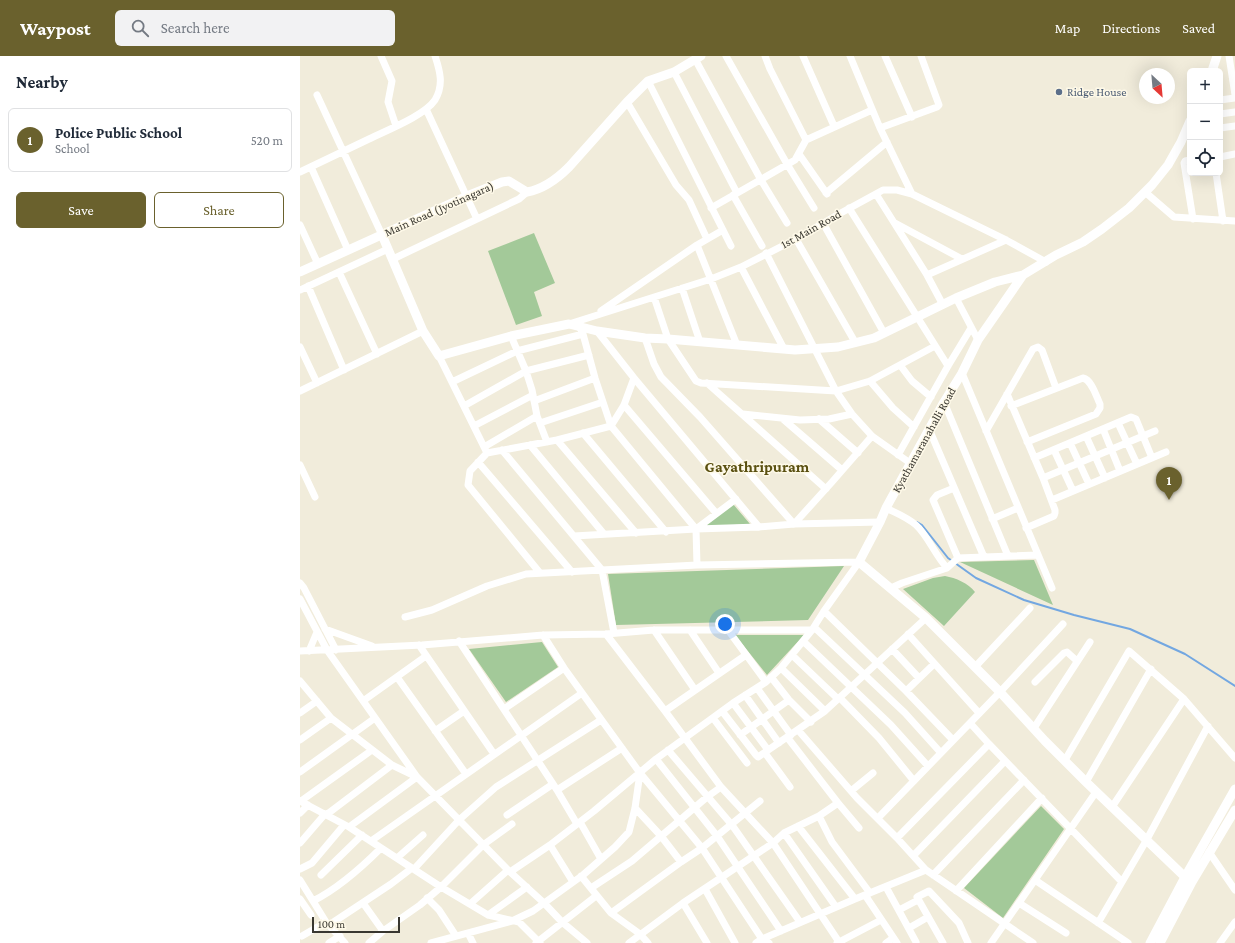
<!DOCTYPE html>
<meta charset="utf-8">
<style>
body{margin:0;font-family:"Crimson Pro",serif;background:#f2f2f3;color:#1f2937}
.controls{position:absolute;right:12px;top:12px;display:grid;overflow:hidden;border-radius:6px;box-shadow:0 4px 16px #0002}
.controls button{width:36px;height:36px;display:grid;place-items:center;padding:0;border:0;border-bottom:1px solid #e0e1e3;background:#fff;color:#1f2937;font:20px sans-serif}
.compass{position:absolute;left:839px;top:12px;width:36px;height:36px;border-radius:50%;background:#fff;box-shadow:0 4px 16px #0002;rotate:154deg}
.scale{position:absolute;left:12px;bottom:10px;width:88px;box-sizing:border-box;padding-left:4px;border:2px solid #393730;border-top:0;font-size:11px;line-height:14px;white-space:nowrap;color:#393730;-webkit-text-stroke:3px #fef9e8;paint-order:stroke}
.you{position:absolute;left:425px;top:568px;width:14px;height:14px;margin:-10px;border:3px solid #fff;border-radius:50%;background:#1a73e8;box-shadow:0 0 0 6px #1a73e833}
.badge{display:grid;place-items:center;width:26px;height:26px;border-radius:50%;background:#6a612d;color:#fff;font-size:13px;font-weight:700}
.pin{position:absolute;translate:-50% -33px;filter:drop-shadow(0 1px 2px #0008)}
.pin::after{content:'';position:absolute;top:21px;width:14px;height:12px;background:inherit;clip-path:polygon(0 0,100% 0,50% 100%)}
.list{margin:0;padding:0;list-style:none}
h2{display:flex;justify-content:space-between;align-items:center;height:52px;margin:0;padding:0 16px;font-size:17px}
h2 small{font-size:13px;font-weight:400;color:#747a83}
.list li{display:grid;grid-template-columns:26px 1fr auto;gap:12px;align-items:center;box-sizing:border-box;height:64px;margin:0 8px 8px;padding:0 8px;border:1px solid #e0e1e3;border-radius:6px}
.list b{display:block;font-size:15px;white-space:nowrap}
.list p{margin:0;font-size:13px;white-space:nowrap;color:#747a83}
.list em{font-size:13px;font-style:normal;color:#747a83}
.actions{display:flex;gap:8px;padding:12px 16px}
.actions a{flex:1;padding:9px 0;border:1px solid #6a612d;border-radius:6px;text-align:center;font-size:14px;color:#6a612d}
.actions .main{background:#6a612d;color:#fff}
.icon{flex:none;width:22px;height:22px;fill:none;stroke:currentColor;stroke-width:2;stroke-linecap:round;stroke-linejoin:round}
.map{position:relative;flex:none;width:935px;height:887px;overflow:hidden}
header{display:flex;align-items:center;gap:24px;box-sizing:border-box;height:56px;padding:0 20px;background:#6a612d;color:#fff}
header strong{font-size:19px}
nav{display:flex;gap:22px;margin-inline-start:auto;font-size:14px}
.search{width:280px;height:36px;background:#f2f2f3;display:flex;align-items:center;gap:10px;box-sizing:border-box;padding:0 14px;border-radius:6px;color:#747a83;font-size:15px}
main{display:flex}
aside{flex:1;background:#fff}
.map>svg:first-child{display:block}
.green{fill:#a3c999}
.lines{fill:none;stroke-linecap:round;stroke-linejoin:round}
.stream{stroke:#73a7e1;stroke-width:2}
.street{stroke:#fff;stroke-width:7}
.secondary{stroke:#fff;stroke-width:9}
.service-dot{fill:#5c6f8a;stroke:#fef9e8;stroke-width:1.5}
.labels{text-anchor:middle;stroke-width:3;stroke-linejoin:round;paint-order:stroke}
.service-label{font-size:12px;fill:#4e5e75;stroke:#fef9e8;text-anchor:start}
.street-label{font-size:12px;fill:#393730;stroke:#fef9e8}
.district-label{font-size:16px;font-weight:bold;fill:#5a5011;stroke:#fef9e8}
</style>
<header>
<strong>Waypost</strong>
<div class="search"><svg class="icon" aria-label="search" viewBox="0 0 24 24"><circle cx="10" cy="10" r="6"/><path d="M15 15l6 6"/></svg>Search here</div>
<nav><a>Map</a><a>Directions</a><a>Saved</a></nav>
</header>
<main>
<aside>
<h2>Nearby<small></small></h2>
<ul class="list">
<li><span class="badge">1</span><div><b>Police Public School</b><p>School</p></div><em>520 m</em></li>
</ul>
<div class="actions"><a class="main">Save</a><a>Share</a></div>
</aside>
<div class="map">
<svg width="935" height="887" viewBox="0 0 935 887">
<rect width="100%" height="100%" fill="#f1ecdb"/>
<path class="green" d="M 234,177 L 255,227 L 234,236 L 242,260 L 216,269 L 188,195 Z
M 433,448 L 450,468 L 400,471 Z
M 734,504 L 753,549 L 660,506 Z
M 544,510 L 508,564 L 316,569 L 308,518 Z
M 645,520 C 656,522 668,527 675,536 L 644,570 L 603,533 L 633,522 Z
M 435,579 L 504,579 L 467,619 Z
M 242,586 L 258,611 L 206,646 L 169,593 Z
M 741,750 L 764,773 L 703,862 L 664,832 Z"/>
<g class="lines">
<path class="stream" d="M 617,466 L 622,469 L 648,502 L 676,522 L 724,544 L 774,559 L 830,573 L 885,598 L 935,630"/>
<path class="street" d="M 81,0 L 92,25 L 88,46 L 96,70
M 426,0 L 487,108 L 514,152
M 465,0 L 470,13 L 506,84
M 503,0 L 534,70
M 550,0 L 580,72 L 612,138
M 585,0 L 612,61
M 929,0 L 935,39
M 395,3 L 461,124 L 487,167
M 374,16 L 437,137
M 348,25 L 431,190
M 17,39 L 82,179
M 920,44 L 935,42
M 327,46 L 376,129 L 389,144 L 407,183
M 126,53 L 177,163
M 920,58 L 935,56
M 580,72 L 637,51 L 639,49 L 621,0
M 920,72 L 935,70
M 499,98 L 527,138
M 920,101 L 935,98
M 890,104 L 885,105 L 884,107 L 893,163
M 11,111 L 48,194
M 0,116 C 23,105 46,94 69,83 C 87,74 124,60 135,44 C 144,29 140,15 135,0
M 916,117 L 923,165
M 845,136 L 874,161 L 935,165
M 526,137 L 587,86
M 576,138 L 627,219 L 643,249
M 433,139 L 462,190
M 411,152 L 495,104 L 506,84 L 572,54
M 549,152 L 648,310
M 523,167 L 584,277
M 595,167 L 662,203
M 0,169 L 18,208
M 496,183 L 555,286
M 397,189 L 437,289
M 466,197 L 536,335 L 552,358 L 572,380 L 610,407
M 93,203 L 219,143 L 227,136
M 441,211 L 484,293
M 39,216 L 77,298
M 627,219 L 706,184
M 8,230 L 44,314
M 382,232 L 400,286
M 0,234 L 88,193
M 354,241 L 368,283 L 396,325 L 401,327 L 536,335 L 570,325 L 635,290
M 656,242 L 678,284
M 301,255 L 397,189 L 423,174
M 269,268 L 411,223 L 441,211 L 496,183 L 539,158 L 583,134 L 597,134 L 612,138 L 706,184 L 746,206
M 279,270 L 283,278 L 295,322 L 311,370 L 396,473 L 397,509
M 297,275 L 334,322 L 459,471
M 211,280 L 226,315 L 232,334 L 237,360 L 247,386
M 345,282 L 354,308 L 361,321 L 400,361 L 494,468 L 532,426 L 572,380
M 0,291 L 17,327
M 139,300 L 187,397
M 600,309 L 612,325 L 631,341
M 662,317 L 752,532
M 570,325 L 593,352 L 614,371
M 152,326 L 217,295 L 283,278
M 407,327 L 526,433
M 0,335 L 123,275
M 707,338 L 743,422 L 755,454 L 755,457 L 754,460 L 726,472
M 234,345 L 295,322
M 644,346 L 708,500
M 324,349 L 416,457
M 164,350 L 226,315 L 289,299
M 711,350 L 783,322 C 792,324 796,340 800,348 L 800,352 L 796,358 L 727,386
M 443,358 L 500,364 L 529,363 L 552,358
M 483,363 L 542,414
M 519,363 L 558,397
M 240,367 L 303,346
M 818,367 L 837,408
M 174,370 L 233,339
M 629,373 L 684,501
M 803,373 L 820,415
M 686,375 L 733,293 L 738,291 L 742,294 L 756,332
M 283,377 L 366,476
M 786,380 L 805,422
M 257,384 L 336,477
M 770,387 L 789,428
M 230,389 L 304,478
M 184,391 L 237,360
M 202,394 L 302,514 L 314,577
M 754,394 L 773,435
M 598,399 L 648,310 L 671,272
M 734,402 L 831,361 L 836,363 L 852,402
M 178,406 L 272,516
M 0,409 L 15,441
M 743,422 L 855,375
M 654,432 L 637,439 L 633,444 L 658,502
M 752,444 L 866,396
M 586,452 C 596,457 607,461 616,469 C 628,480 635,499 647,512
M 692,463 L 718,452
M 396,473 L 436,443
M 274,480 L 396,473 L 459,471 L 494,468 L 580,466
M 240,517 L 168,429 L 170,415 L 187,397 L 257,384 L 311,370 L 324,349 L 334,322
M 0,527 L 4,532 L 36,594
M 591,532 L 602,527 L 647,512 L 658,502 L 737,499
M 0,543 L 27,594 L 117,721 L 208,814 L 244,847 L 262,866 L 287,887
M 524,555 L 606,635 L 653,684
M 105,561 L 132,554 L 187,530 L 226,518 L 397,509 L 559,506
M 514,571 L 605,657 L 641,697
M 25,573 L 72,590
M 354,574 L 395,634
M 390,574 L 419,617
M 428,574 L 466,626
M 306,578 L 365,655 L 421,731 L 473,787 L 539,886
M 608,578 L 679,657
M 243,579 L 264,612 L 340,717 L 402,792 L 462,883 L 469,887
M 159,585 L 257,734 L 277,768
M 503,585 L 591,669 L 628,710
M 119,589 L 194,698
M 592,593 L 619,622
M 0,595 L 122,589 L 243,579 L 306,578 L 354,574 L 512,574
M 9,595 L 17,576
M 492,599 L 538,643
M 675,611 L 730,552
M 481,612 L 525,655
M 97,621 L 166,718
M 471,621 L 489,644 L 511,666
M 0,625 L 31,662 L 92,709 L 117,721 L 49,771
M 735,626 L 764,597 L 767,596 L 777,605
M 457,632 L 491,679
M 606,635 L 634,608
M 445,639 L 479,687
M 540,642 L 579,682 L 614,725
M 63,645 L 126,600
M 433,647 L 468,694
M 204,653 L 264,612
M 365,655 L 446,599
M 422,655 L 456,699 L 458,701 L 525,655 L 626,562
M 0,657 L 17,645
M 413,662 L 447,707
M 670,667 L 689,688 L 822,826
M 734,672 L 790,586
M 498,674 L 557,742 L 597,782 L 626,814 L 733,887
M 135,675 L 164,655
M 440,679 L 489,644
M 487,681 L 538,747 L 559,772
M 0,684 L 31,662
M 368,694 L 432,769 L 500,866
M 465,697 L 490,731
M 356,703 L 417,780 L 481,875
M 765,704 L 829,595 L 884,643 L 935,702
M 0,716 L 75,662
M 786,726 L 851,613
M 257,734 L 322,692
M 551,735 L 573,717
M 0,745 L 49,771 L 141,831 L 188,859 L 219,866 L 240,887
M 1,745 L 72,694
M 812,751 L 884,643
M 335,752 L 361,780 L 381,806
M 0,757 L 8,749
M 26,759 L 92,709
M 207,759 L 253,728
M 519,760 L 532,786 L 570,837
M 578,762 L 700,636 L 763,568
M 280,766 L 301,803
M 498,770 L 555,843
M 484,777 L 536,851
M 597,782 L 689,688
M 71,785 L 282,637
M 0,787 L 25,758
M 250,789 L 273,826
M 909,796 L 935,834
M 614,799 L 705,705
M 97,802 L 123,779
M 0,813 L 12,807 L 44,769
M 114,813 L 159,764 L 196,731 L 301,664
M 210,816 L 250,789 L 294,755 L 356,703 L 433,647 L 466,626 L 481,612 L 512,574 L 524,555 L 559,506
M 21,819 L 62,779
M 633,819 L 724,724
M 281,820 L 311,857 L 340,878 L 348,887
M 0,824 L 26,866 L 45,887
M 735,824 L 828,887
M 586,831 L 616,886
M 291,832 L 332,805 L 407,741 L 421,731
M 405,833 L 435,887
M 656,835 L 742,742
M 565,839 L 597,887
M 127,842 L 139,854 L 156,880
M 0,843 L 11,859
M 13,845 C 39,832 61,812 81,792
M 63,847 L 83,875
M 383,847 L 407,887
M 719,847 L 766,877
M 170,848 L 208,814
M 599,854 L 618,844
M 311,857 L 381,806 L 402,792 L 460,745
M 188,859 L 227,831
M 798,867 L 846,785 L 908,670
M 29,869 L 91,828 L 112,812
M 609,872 L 628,861
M 168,877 L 173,887
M 2,880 L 26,866
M 29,887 L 40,880
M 69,887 L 83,875 L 120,849 L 141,831 L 183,789 L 212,768
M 131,887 L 212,865 L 233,855 L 283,819 L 315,791 L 329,776 L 335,752 L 340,717
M 236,887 L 296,840
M 329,887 L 383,847 L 473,787 L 484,777 L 519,760 L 538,747
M 456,887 L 462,883 L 555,843 L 626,814
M 537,887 L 581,864
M 586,887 L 593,882
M 643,887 L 617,841 L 629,835 L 659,867 L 668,887
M 691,887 L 796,736
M 920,887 L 935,866"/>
<path class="secondary" d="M 912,15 L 917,0
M 890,65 L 881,86 L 868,109 L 852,129 L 829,152 L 802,173 L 783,186 L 756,199 L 723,219 L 678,284 L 662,317 L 644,346 L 586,452 L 580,466 L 559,506 L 626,562 L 700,636 L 745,685 L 786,726 L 885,821 L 892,826
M 82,179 L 123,275 L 139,300 L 211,280 L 269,268 L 297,275 L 345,282 L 368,283 L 495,294 L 538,291 L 574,282 L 656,242 L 695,226 L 723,219
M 0,216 L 167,140 L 202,126 L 209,125 L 227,136 C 244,133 257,123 269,111 L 327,46 L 348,25 L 374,16 L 401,0
M 850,887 L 885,821 L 935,733
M 860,887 L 892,826 L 935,754"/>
</g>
<circle class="service-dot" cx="759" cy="36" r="4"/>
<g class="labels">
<g class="service-label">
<text x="767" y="40">Ridge House</text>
</g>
<g class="street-label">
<text transform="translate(139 153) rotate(-24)" y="4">Main Road (Jyotinagara)</text>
<text transform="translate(511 173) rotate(-29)" y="4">1st Main Road</text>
<text transform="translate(624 384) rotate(-61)" y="4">Kyathamaranahalli Road</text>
</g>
<g class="district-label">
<text x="457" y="416">Gayathripuram</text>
</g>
</g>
</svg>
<div class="controls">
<button>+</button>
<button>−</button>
<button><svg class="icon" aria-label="locate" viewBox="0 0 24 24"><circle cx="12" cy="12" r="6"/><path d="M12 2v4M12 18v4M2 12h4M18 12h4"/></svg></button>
</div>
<svg class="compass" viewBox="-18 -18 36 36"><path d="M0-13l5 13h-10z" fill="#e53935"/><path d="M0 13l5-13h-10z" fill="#747a83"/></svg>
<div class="scale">100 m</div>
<div class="you"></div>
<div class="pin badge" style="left:869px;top:444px">1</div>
</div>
</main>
